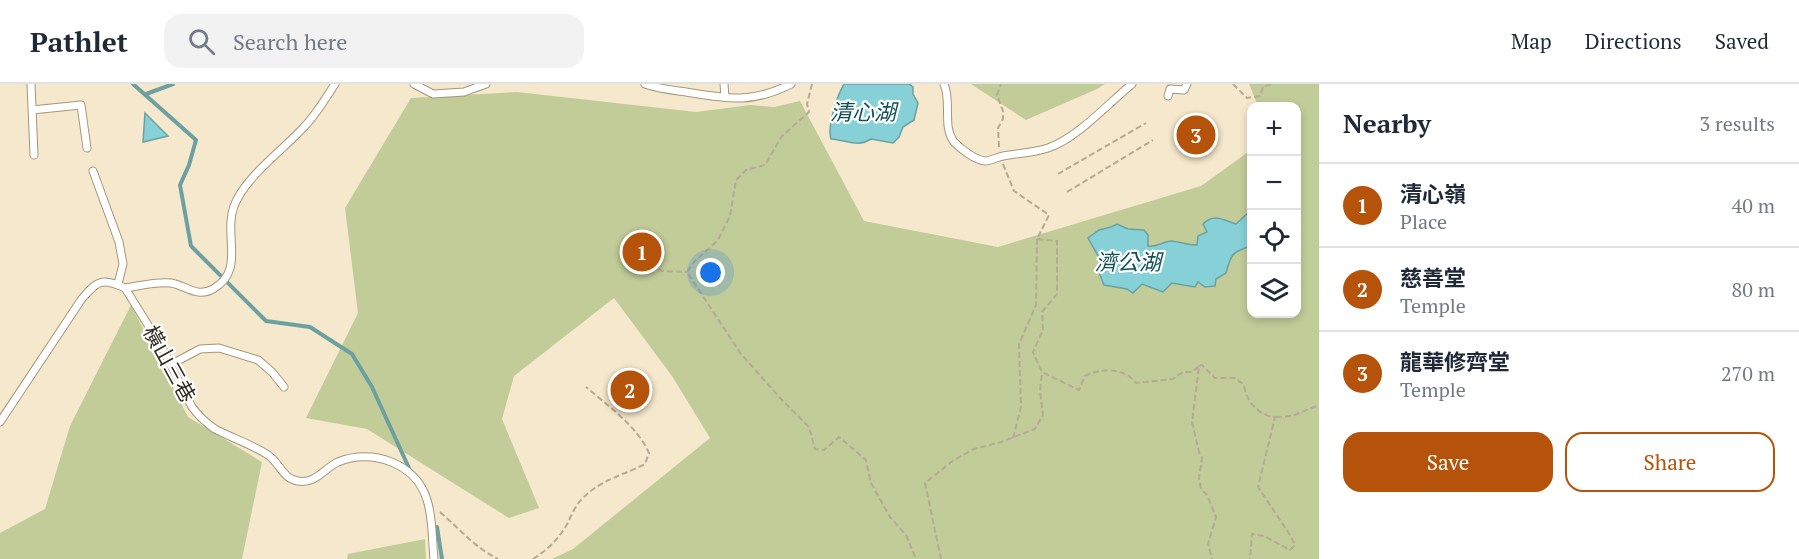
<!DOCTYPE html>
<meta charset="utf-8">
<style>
body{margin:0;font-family:"PT Serif","Noto Sans TC",serif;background:#f2f2f3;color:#1f2937}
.controls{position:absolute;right:18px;top:18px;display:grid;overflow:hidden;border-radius:12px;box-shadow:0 3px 9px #0003}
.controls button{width:54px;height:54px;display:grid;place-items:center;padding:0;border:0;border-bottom:2px solid #e0e1e3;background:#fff;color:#1f2937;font:30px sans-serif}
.you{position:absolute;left:711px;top:189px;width:21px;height:21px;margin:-15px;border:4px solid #fff;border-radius:50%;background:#1a73e8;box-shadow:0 0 0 9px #1a73e833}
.badge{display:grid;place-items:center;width:39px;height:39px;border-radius:50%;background:#b45309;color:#fff;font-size:20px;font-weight:700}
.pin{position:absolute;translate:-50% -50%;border:3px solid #fff;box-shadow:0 2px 6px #0006}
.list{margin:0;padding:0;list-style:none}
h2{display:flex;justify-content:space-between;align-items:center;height:78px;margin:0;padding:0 24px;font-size:26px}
h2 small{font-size:20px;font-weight:400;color:#747a83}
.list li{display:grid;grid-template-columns:39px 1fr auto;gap:18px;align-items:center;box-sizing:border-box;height:84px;padding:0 24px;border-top:2px solid #e0e1e3}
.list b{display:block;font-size:22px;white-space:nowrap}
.list p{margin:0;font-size:20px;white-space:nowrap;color:#747a83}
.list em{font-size:20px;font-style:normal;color:#747a83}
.actions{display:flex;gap:12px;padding:18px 24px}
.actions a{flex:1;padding:14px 0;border:2px solid #b45309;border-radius:18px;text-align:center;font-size:21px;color:#b45309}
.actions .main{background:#b45309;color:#fff}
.icon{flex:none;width:33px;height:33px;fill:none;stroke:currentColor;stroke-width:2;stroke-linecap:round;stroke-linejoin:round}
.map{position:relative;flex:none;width:1319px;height:475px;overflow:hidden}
header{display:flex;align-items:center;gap:36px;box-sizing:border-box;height:84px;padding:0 30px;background:#fff;border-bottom:2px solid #e0e1e3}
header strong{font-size:28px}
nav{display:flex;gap:33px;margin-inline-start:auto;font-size:21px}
.search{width:420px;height:54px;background:#f2f2f3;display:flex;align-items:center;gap:15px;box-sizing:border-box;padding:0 21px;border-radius:18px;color:#747a83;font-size:22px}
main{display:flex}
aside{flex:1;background:#fff}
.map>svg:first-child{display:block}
.green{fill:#c1cc99}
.water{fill:#86d1d7;stroke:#6da0a1;stroke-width:1.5}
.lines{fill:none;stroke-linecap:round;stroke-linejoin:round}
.stream{stroke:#6da0a1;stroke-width:4}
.service-casing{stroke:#a3977d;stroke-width:9}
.path{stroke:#b5aa94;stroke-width:2;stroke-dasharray:6 3;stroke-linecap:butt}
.service{stroke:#fff;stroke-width:7}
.labels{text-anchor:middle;stroke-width:4.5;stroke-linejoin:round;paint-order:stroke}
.street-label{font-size:21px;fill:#322d23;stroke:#fff}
.water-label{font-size:22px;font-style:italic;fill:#105257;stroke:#fff}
</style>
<header>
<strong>Pathlet</strong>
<div class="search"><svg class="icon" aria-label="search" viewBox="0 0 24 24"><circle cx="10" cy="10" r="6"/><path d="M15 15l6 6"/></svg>Search here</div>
<nav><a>Map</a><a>Directions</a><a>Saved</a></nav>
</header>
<main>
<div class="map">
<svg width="1319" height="475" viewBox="0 0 1319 475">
<rect width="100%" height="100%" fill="#f5e8cc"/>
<path class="green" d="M 971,0 L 1105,0 L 1097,5 L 1026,36 Z
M 1249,0 L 1319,0 L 1319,475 L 552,475 L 573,465 L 710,354 L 672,292 L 614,214 L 514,292 L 502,335 L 539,424 L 509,434 L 367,345 L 306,334 L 358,229 L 345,124 L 411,14 L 517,8 L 696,28 L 750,21 L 774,23 L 800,17 L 864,137 L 998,163 L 1201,102 L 1251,66 L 1252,230 L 1296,230 L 1296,22 L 1258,22 Z
M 131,221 L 188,333 L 262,378 L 242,475 L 0,475 L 0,449 L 45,425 L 70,342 Z
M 425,455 L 426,475 L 347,475 L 348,470 Z"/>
<path class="water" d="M 844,0 L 909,0 L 913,3 L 913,10 L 918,19 L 914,36 L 903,43 L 899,53 L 893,59 L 871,55 C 857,64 847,56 831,55 C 827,42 837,12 844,0 Z
M 145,29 L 168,52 L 143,58 Z
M 1251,129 L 1251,162 C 1232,168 1231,170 1226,189 L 1216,195 L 1215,202 L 1205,203 L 1198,198 L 1195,203 L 1172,199 L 1163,208 L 1142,200 L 1133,209 L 1127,205 L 1104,201 L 1098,186 L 1102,179 L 1088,154 L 1099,146 L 1111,143 L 1117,140 L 1128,145 L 1144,146 L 1148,151 L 1148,162 C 1157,164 1163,157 1172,157 C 1180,158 1188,161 1197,161 L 1198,152 L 1207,148 L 1203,140 C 1214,129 1223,136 1236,140 L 1247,130 Z"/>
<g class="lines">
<path class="stream" d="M 133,0 L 196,56 L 189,81 L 180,101 L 191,162 L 266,237 L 310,243 L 352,270 L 372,303 L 409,384
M 146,10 L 173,0
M 437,443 L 442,475"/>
<defs>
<path id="service" d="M 31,0 L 34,71
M 414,0 L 433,10 L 464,8 L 486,0
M 645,0 C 659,5 672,6 686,8 C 729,15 751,20 791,0
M 724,0 L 725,13
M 944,0 C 952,18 942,42 954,58 C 961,65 975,76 985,77 C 991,77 997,73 1003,72 C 1018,69 1034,69 1048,64 C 1076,55 1109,19 1132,0
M 1168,12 L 1170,5 L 1184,6 L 1187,0
M 32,26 L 81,21 L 87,64
M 93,87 L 119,158 L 123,180 L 118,200
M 125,204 C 139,202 157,197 171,199 C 187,202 197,214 213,205 C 246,186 223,152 234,122 C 245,93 282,67 303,44 C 316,31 325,15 335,0
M 170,281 L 200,265 L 219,264 L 258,276 L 272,288 L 284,303
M 0,338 L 81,216 C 97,197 101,193 125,204 L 161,262 L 192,323 C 198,331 206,339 215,345 C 232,354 251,360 268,371 C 279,378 283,395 298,397 C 316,400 323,385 338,378 C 372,364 416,379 427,416 C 433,434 432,456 434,475"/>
</defs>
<use href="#service" class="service-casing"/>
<path class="path" d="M 812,0 L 807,20 L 809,28 L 782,52 L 765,81 L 746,86 L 736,96 L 730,132 L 718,156 L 694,178 L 687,188 L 741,270 L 781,315 L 809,343 L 815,365 L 824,366 L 839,353 L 866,376 L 871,399 L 890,433 L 906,451 L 916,475
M 1233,0 L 1247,14 L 1260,12 L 1263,3 L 1271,0
M 999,63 L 998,44 L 1003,35 L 1003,27 L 997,11 L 1001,0
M 1003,80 L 1014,107 L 1049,131 L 1037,155 L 1057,157 L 1057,210 L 1042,228 L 1043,246 L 1033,268 L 1042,288 L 1079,306 L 1085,292 C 1101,284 1124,283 1136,299 L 1173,295 L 1183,288 L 1192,288 L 1199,282 L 1192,338 L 1199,368 L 1202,374 L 1199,394 L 1201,405 L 1207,411 L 1216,433 L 1208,460 L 1212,475
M 1058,90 L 1146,39
M 1067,108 L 1153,56
M 641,168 L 645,175 L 647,182 L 663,187 L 687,188
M 1199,282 L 1202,281 L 1215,294 L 1235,294 L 1244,301 C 1246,317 1259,332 1275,333 L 1258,403 L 1290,451 L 1295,461 L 1290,466 L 1264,452 L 1252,450 L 1250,475
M 1276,333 L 1292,332 L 1319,321
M 1013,354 L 1021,323 L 1019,260 L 1036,221 L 1037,155
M 440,428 C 459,444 475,464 498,475
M 533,475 C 547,466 557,457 566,442 C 571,433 575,421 583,414 C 600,396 624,391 645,380 L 649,369 C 637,342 608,322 586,303
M 941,475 L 925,399 L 954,376 L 974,365 L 1001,358 L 1035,345 L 1043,331 L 1040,307 L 1042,289"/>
<use href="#service" class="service"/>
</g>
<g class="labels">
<g class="street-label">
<text transform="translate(169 280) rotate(61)" y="7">橫山三巷</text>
</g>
<g class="water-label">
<text x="863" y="36">清心湖</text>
<text x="1128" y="186">濟公湖</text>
</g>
</g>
</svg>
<div class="controls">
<button>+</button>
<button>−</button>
<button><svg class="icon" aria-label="locate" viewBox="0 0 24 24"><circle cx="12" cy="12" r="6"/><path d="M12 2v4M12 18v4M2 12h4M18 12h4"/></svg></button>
<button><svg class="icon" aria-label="layers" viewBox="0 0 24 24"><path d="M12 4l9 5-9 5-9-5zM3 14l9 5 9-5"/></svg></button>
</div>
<div class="you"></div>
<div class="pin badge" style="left:642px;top:168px">1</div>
<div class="pin badge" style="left:630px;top:306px">2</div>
<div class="pin badge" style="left:1196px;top:51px">3</div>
</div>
<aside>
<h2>Nearby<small>3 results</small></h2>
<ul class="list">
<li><span class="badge">1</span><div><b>清心嶺</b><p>Place</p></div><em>40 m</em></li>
<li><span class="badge">2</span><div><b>慈善堂</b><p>Temple</p></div><em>80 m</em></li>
<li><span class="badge">3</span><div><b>龍華修齊堂</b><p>Temple</p></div><em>270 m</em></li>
</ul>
<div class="actions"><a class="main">Save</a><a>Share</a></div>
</aside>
</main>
